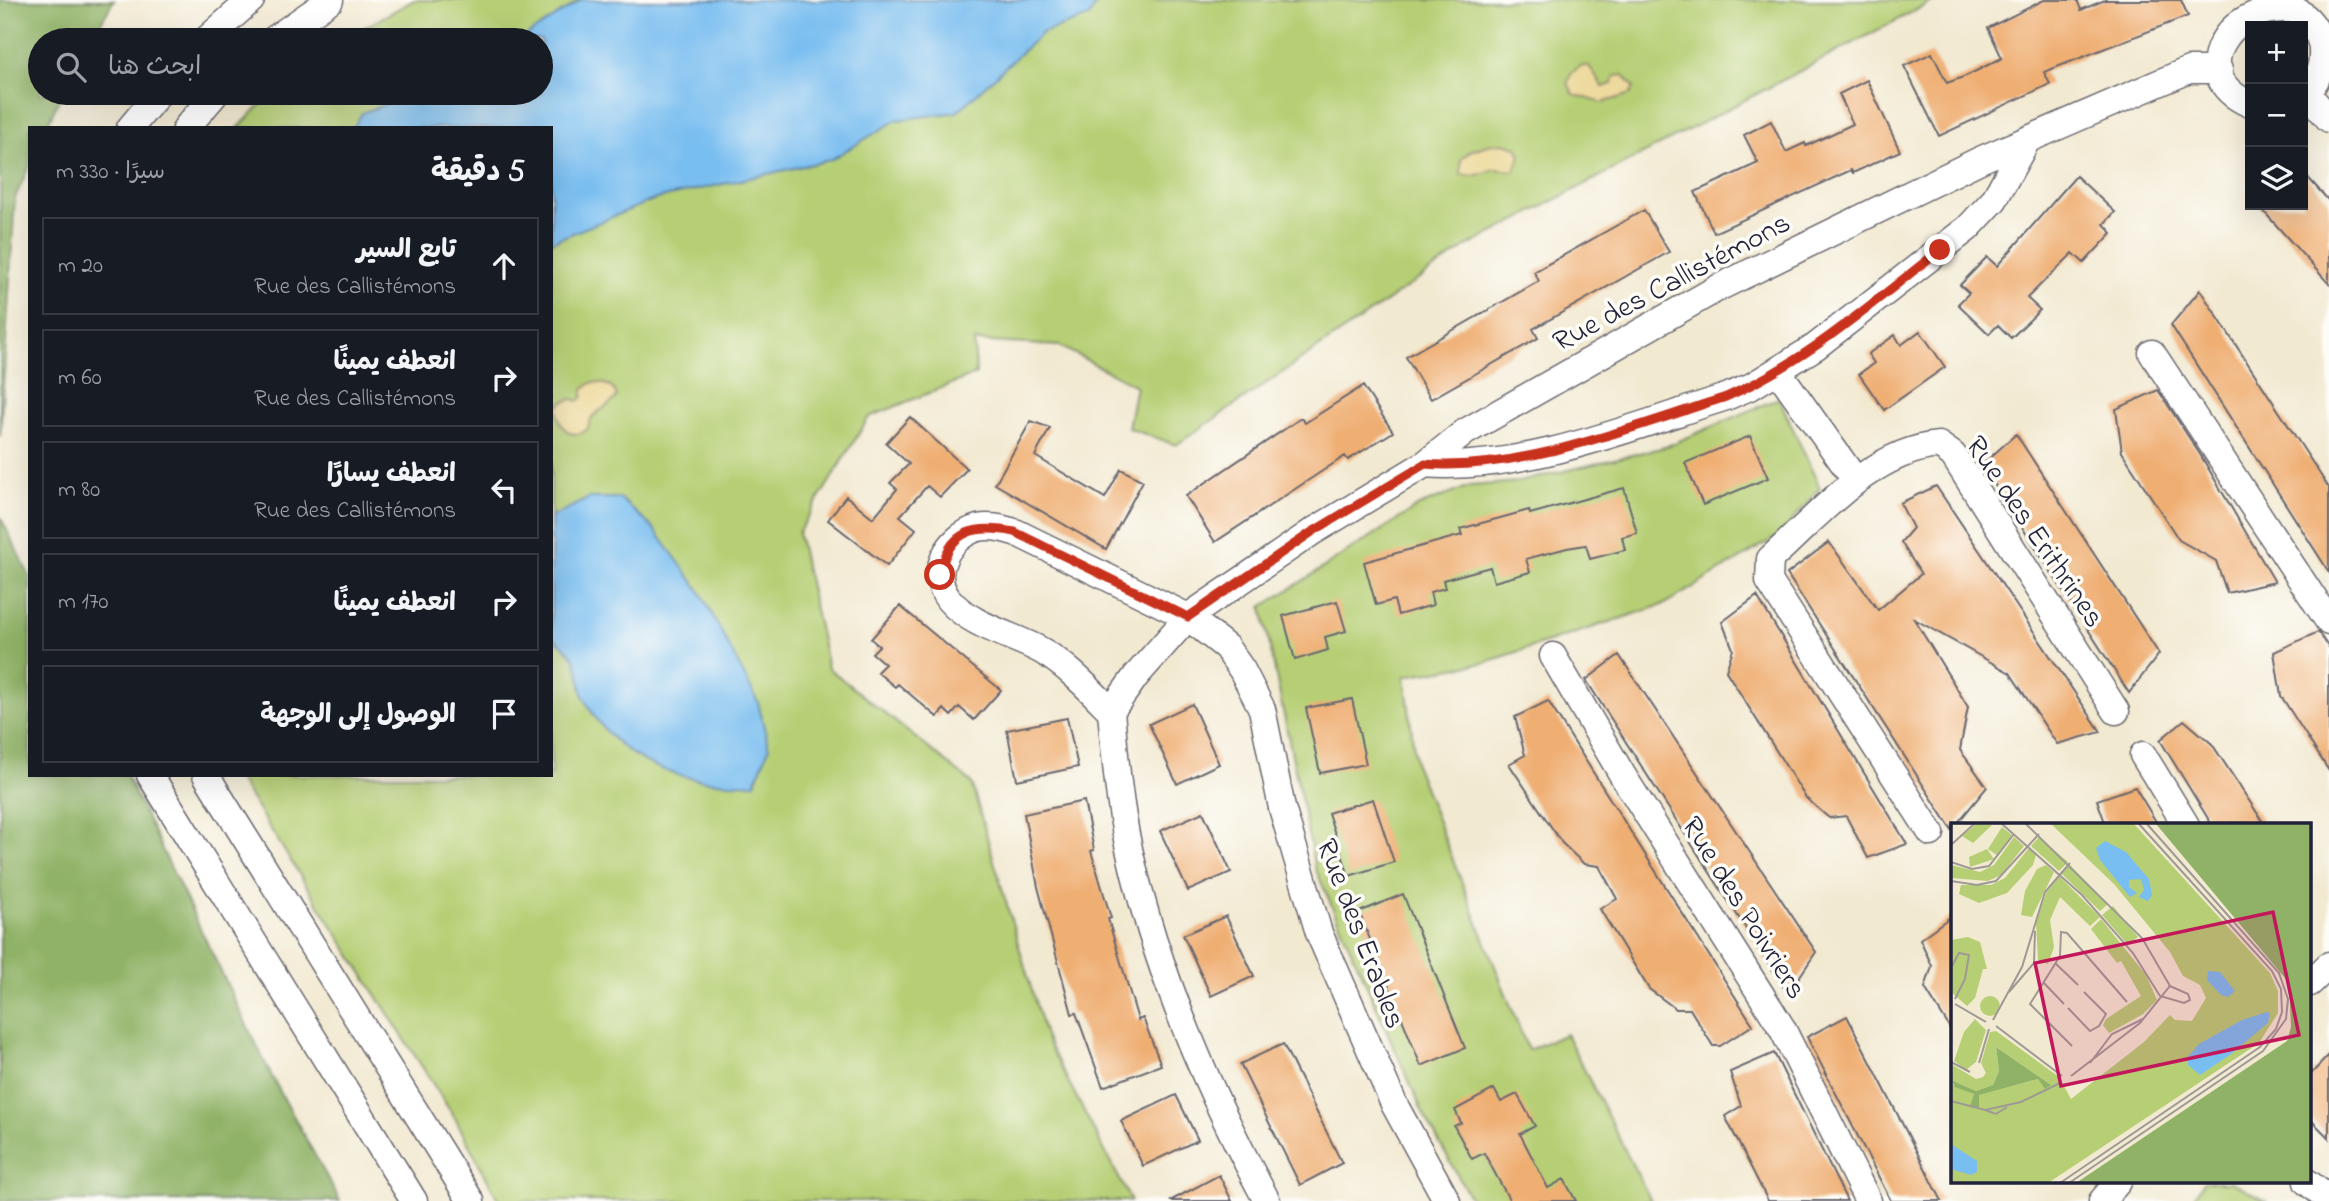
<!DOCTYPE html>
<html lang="ar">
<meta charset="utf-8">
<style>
body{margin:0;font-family:"Indie Flower","Playpen Sans Arabic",sans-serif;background:#242831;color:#f1f3f6;direction:rtl}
.controls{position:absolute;right:21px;top:21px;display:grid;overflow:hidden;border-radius:0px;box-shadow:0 7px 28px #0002}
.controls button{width:63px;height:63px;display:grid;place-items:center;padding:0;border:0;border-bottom:2px solid #363941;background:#171b24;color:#f1f3f6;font:35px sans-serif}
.stop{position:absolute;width:21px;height:21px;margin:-16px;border:5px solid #c8321e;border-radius:50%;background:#fff}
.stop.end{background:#c8321e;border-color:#fff;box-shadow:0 2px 7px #0008}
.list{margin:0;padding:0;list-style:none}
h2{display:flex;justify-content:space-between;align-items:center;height:91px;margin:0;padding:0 28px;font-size:30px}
h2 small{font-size:23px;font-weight:400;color:#9ea1a6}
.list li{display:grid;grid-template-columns:46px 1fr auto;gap:21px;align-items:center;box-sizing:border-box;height:98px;margin:0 14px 14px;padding:0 14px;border:2px solid #363941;border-radius:0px}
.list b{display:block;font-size:26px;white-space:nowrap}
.list p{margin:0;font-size:23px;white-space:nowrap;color:#9ea1a6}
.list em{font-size:23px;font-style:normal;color:#9ea1a6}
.icon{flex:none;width:38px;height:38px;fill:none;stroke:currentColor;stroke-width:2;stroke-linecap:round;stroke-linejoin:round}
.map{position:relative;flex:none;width:2329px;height:1201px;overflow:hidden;direction:ltr}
.search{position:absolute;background:#171b24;box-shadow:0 7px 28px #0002;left:28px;top:28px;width:525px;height:77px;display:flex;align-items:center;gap:18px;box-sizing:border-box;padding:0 24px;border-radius:38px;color:#9ea1a6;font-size:26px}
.panel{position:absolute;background:#171b24;box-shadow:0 7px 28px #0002;left:28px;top:126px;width:525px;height:651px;border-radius:0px;direction:rtl}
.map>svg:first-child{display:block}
.green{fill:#b6cf74;stroke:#6c7858;stroke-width:2}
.forest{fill:#90b266;stroke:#596a50;stroke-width:2}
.sand{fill:#eeda9e;stroke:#887e6c;stroke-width:2}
.water{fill:#79bef0;stroke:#4e7096;stroke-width:2}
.building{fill:#efae72}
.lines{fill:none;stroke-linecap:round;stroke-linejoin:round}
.minor-casing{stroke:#6b6870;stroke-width:29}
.minor{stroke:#fff;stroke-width:26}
.route{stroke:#c8321e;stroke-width:9}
.labels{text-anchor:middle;stroke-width:7;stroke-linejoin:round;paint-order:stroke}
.street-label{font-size:30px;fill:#22223b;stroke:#fdfcf7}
.inset-road{fill:none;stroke:#9f9995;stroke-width:2}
.view{fill:#c2185b;fill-opacity:0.15;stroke:#c2185b;stroke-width:3.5}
.inset-edge{fill:none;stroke:#22223b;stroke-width:3.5}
</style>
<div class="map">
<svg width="2329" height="1201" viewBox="0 0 2329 1201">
<rect width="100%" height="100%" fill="#fdfcf7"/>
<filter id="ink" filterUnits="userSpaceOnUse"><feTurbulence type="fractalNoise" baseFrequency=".0143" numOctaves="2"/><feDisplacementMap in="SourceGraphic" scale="14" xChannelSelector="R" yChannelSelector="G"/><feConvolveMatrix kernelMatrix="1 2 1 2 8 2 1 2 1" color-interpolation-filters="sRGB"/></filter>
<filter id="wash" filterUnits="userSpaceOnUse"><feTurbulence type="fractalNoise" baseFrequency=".00686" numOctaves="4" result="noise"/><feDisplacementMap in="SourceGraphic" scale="28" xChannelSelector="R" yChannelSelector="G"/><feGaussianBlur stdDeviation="1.57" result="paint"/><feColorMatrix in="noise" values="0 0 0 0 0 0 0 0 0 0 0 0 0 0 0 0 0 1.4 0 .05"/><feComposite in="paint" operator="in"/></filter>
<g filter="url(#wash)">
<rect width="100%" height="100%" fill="#f2e9d1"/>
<path class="green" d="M 414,0 L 1935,0 L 1466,247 L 1176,445 L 1128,428 L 1136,386 L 1060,346 L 974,341 L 976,374 L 869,417 L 798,533 L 828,668 L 971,782 L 1046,1039 L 1131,1201 L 499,1201 L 456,1120 L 236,775 L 551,775 L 551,128 L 238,128 L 272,93 L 541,93 L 541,40 L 342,40 Z
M 1779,398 L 1820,488 L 1781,534 L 1665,604 L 1483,663 L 1405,676 L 1416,766 L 1528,1050 L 1566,1034 L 1651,1201 L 1472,1201 L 1424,1115 L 1315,868 L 1262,607 L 1419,506 L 1470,486 L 1519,482 L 1665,447 Z
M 2203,1182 L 2231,1182 L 2265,1201 L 2192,1201 Z"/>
<path class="forest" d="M 0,0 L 114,0 L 91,40 L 40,40 L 40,93 L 62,93 L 46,128 L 30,128 L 30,165 L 15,198 L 0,437 Z
M 0,516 L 30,577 L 30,775 L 126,775 L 272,1077 L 340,1201 L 0,1201 Z"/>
<path class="sand" d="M 1581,66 L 1589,66 L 1603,87 L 1612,84 L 1615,76 L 1624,75 L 1634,87 L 1631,94 L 1602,103 L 1573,94 L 1568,83 L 1571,73 Z
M 1504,143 L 1517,147 L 1521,155 L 1514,171 L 1495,169 L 1474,176 L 1461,174 L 1461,159 L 1470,151 L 1487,145 Z
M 593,382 C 605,383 613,385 617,396 C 608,411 590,409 588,429 C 570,442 559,427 557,409 L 562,402 L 572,399 L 578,401 L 583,397 L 583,389 Z"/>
<path class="water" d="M 581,0 L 1098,0 L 1089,17 L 1042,33 L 957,112 L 897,120 L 830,160 L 656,199 L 551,242 L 551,128 L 353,128 L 362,113 L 399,99 L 456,98 L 460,93 L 541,93 L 541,40 L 520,40 Z
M 589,498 L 620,498 L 654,529 L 700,591 L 758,702 L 769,748 L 755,783 C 686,786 618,765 585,700 C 579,687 581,670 574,658 C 569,650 558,642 551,635 L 551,517 Z"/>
<g id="blocks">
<path class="building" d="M 2044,0 L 2077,0 L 2081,10 L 2105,0 L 2181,0 L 2188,16 L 2044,72 L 2050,84 L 1939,136 L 1904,66 L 1932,53 L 1947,83 L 1966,76 L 2002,58 L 1988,28 Z
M 1867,80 L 1900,151 L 1853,173 L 1851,170 L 1714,233 L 1695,192 L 1758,163 L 1744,135 L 1771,121 L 1786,152 L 1805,143 L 1806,146 L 1853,124 L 1839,94 Z
M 2303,172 L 2329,201 L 2329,284 L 2258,205 L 2303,205 Z
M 2076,176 L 2115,212 L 2104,224 L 2112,233 L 2084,263 L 2073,253 L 2027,298 L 2040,310 L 2011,338 L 1998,325 L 1989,334 L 1958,304 L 1969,293 L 1960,285 L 1987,257 L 1997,266 Z
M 1644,210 L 1669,252 L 1533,329 L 1538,338 L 1431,399 L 1406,357 L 1539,281 L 1534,272 Z
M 2200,290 L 2329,488 L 2329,572 L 2171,325 Z
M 1920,331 L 1945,367 L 1884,410 L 1859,374 L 1874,363 L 1868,354 L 1895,335 L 1901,345 Z
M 1363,386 L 1393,432 L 1348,460 L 1345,456 L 1215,542 L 1186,496 L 1301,418 L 1305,423 Z
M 2158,390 L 2201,456 L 2275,582 L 2227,593 L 2216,561 L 2179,540 L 2122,452 L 2116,409 Z
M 910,417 L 967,469 L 940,497 L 927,486 L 900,516 L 916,529 L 887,566 L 828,520 L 846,496 L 873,518 L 897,489 L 890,483 L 909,464 L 886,443 Z
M 1031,421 L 1050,428 L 1035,456 L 1105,498 L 1121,469 L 1143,481 L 1106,549 L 995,484 Z
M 2016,434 L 2159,654 L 2129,693 L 1982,465 Z
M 1750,436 L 1768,478 L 1703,505 L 1685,463 Z
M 1936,486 L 2101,732 L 2057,744 L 2010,673 L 1914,619 L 1968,707 L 1960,750 L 1987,787 L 1956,825 L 1953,825 L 1952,830 L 1787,574 L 1829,542 L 1878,610 L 1921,574 L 1901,542 L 1913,528 L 1900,503 Z
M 1624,488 L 1637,533 L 1622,537 L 1625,550 L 1590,559 L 1586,545 L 1567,548 L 1526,559 L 1530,572 L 1494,582 L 1490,567 L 1443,580 L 1445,588 L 1430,592 L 1433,605 L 1398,615 L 1394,600 L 1376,605 L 1364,562 L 1462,535 L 1460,529 L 1529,510 L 1530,514 Z
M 1757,596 L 1907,844 L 1868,858 L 1846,816 L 1829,818 L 1806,798 L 1726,671 L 1733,649 L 1722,622 Z
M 1337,601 L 1346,631 L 1325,637 L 1328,650 L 1295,660 L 1283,616 Z
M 900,606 L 1001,690 L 974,720 L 959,707 L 951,716 L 944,709 L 937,717 L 898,684 L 895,687 L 877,672 L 885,664 L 872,653 L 879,646 L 871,639 Z
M 2318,632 L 2329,648 L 2329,771 L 2281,696 L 2274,652 Z
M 1619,655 L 1816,952 L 1788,994 L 1586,680 Z
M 1352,699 L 1366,764 L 1320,773 L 1306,708 Z
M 1548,701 L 1753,1025 L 1720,1046 L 1713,1046 L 1690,1009 L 1676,1009 L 1649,989 L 1600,909 L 1617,899 L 1599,866 L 1584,864 L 1562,843 L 1509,764 L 1525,755 L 1515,717 Z
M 1192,704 L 1219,764 L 1177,784 L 1149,724 Z
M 1067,718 L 1078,767 L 1017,780 L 1007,730 Z
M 2184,720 L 2212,744 L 2265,825 L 2212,825 L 2160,740 Z
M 2135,787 L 2158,825 L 2106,825 L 2097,800 Z
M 1373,799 L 1394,862 L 1349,876 L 1328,813 Z
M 1084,801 L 1094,850 L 1091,851 L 1111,918 L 1108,919 L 1138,1020 L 1143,1018 L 1161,1065 L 1103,1087 L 1076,1013 L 1072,1014 L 1038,887 L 1024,814 Z
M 1203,812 L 1231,872 L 1188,891 L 1160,831 Z
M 1403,894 L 1465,1048 L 1421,1066 L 1359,912 Z
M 1953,915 L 1953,1033 L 1925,988 L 1932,966 L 1920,939 Z
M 1226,916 L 1254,976 L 1211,996 L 1183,935 Z
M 1847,1016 L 1942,1201 L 1891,1201 L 1807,1037 Z
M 1283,1044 L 1342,1163 L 1300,1185 L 1240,1064 Z
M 1774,1053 L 1847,1201 L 1768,1201 L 1725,1116 L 1741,1106 L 1730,1072 Z
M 2329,1055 L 2329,1138 L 2310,1119 L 2310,1075 Z
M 1494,1089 L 1501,1102 L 1517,1094 L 1535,1126 L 1520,1134 L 1548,1188 L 1564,1179 L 1576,1201 L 1510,1201 L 1484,1153 L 1472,1159 L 1454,1126 L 1461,1123 L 1455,1110 Z
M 1176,1095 L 1198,1140 L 1143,1166 L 1121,1121 Z
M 1219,1175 L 1232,1201 L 1170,1201 Z"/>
</g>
</g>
<g filter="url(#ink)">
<use href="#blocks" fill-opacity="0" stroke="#6b6870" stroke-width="2"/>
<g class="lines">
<defs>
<path id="minor" d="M 206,40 L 251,0
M 273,40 L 330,0
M 2307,93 L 2329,119
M 2250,104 C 2182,75 2230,0 2295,10 C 2308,16 2317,29 2321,43 C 2325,62 2318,83 2303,96
M 130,128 L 159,93
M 186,128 L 216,93
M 2152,353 L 2329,622
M 1778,371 L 1856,481
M 1425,464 C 1521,472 1635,426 1726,397 L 1752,386 L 1815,347 L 1968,228 L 1994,200 L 2026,142
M 1553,656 L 1623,776 L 1782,1028 L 1868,1201
M 1111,711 C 1090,690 1068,666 1042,651 C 1013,635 971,626 949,600 C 927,573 949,536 978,528 C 991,525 1003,529 1015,532 L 1188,617 L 1226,647 L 1242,670 L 1262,709 L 1282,808 L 1319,933 L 1394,1104 L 1447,1201
M 2143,755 L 2186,825
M 150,775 L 414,1201
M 206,775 L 471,1201
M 1931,833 L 1769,581 L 1770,559 C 1818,516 1871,451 1939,445 L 1953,455 L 2116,711
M 2310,983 L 2329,965
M 2307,1182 L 2329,1199
M 1267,1201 C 1208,1091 1156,971 1129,849 C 1119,804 1115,757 1111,711 L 1136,676 L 1188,617 L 1312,532 L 1425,464 L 1465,432 L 1718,288 L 1980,160 L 2189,70 L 2219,70
M 2102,1201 L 2118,1182"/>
</defs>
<use href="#minor" class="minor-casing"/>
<use href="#minor" class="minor"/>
</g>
</g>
<g class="lines" filter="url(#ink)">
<path class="route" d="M 940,575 C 948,530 974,524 1015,532 L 1188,617 L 1312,532 L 1425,464 C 1519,472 1636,426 1726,397 C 1806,362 1872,303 1940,250"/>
</g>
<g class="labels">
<g class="street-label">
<text transform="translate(1671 281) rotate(-28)" y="10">Rue des Callistémons</text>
<text transform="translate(2036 531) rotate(56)" y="10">Rue des Erithrines</text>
<text transform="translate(1745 907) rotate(58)" y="10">Rue des Poivriers</text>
<text transform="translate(1362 933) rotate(69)" y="10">Rue des Erables</text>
</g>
</g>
<g transform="translate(1951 823)">
<rect width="360" height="360" fill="#f2e9d1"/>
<path d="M 25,1 L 41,2 L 22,20 L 11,13 ZM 100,1 L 183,1 L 319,150 L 327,168 L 327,190 L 308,220 L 97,360 L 0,360 L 0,261 L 23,271 L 28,284 L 27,272 L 87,256 L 100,262 L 45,224 L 48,248 L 42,262 L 25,268 L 0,257 L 0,241 L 25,256 L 32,254 L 35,250 L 30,240 L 39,209 L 45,208 L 108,254 L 120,276 L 193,219 L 219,192 L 224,197 L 241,198 L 255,175 L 249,162 L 232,153 L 219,129 L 163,61 ZM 51,4 L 61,12 L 47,33 L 37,26 ZM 63,14 L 73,23 L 50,52 L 37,58 L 0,55 L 0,42 L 29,49 L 43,42 ZM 88,14 L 117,39 L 108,48 L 80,23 ZM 78,25 L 85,32 L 82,42 L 56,70 L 28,80 L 8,71 L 10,62 L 40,62 L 54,55 ZM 36,26 L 43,36 L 19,44 L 18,34 ZM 95,42 L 103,49 L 81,94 L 70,92 L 74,68 L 86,46 ZM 119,42 L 157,81 L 149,88 L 110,50 ZM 108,53 L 149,94 L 139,103 L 109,74 L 99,97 L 103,124 L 97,141 L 87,137 L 85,99 L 95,70 ZM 162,83 L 187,114 L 177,122 L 151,92 ZM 150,96 L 195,152 L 206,177 L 192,191 L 158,210 L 152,202 L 155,196 L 190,173 L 170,138 L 166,140 L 140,106 ZM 17,114 L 29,119 L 36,146 L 32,146 L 24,175 L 16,183 L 0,169 L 0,117 ZM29 183a10 10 0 1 1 20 0a10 10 0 1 1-20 0ZM 24,196 L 35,207 L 25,239 L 15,247 L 3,238 L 13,209 Z" fill="#b6cf74"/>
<path d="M 205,1 L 360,1 L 360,360 L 125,360 L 336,218 L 340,204 L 338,160 ZM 45,224 L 100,262 L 94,266 L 87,256 L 28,272 L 28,285 L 19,284 L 23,271 L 4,264 L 0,257 L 25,268 L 42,262 L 48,248 Z" fill="#90b266"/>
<path d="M 154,18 L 175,29 L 198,56 L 201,72 L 197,78 L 188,74 L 193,67 L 190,56 L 178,57 L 178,64 L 186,70 L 179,74 L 149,37 L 145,25 ZM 257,148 L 269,149 L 284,168 L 277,174 L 270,172 L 256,157 ZM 316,189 L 319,190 L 317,200 L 280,231 L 249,252 L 237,242 L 237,234 L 248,221 L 291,197 ZM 0,321 L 26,338 L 26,349 L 20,352 L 0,346 Z" fill="#79bef0"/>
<path class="inset-road" d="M 51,1 L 131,72 L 182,130 L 209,173 L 233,180 L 239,177 L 237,171 L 219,163M 75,1 L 191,115 L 219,163 L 189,200 L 120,253M 0,22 L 23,1M 0,39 L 21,46 L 38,43 L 63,11M 0,58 L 26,62 L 45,58 L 88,11M 104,140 L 127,162M 0,145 L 8,130 L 18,132 L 14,156 L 4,176M 93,160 L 113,181M 58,169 L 83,140 L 84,108M 4,181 L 35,199M 117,185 L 139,208 L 148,203 L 155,191 L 133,169M 42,197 L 71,144 L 94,69 L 119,40M 45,203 L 111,253M 121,223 L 79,181 L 109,133 L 110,109 L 116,110 L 176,179M 0,239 L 19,249M 28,240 L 38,206M 139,240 L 161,211 L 192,196M 0,278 L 34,287 L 70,279 L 111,259M 34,287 L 45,291 L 56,284M 109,360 L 309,224 L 325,206 L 331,189 L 330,166 L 321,148 L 188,1M 118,360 L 312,228 L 335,196 L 337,176 L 328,150 L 196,1"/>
<path class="view" d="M 322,89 L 348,212 L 110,263 L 84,140 Z"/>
<rect width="360" height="360" class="inset-edge"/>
</g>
</svg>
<div class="controls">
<button>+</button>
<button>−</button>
<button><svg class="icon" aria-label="layers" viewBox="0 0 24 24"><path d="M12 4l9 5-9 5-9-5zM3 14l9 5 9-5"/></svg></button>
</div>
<div class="stop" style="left:940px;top:575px"></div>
<div class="stop end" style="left:1940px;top:250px"></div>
<div class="search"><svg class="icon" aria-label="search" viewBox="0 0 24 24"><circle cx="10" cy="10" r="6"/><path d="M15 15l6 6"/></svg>ابحث هنا</div>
<section class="panel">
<h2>5 دقيقة<small>سيرًا · 330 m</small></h2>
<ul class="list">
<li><svg class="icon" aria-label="ahead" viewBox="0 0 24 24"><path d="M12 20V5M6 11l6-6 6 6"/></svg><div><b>تابع السير</b><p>Rue des Callistémons</p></div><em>20 m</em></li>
<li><svg class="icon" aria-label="right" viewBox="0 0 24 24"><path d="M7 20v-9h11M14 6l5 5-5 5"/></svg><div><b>انعطف يمينًا</b><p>Rue des Callistémons</p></div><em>60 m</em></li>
<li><svg class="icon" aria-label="left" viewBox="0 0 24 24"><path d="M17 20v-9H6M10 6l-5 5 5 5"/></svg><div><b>انعطف يسارًا</b><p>Rue des Callistémons</p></div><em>80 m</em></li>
<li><svg class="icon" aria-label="right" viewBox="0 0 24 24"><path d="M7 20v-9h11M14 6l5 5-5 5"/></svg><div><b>انعطف يمينًا</b></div><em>170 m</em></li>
<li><svg class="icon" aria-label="arrive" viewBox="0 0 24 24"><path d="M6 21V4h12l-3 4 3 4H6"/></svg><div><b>الوصول إلى الوجهة</b></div></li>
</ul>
</section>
</div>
